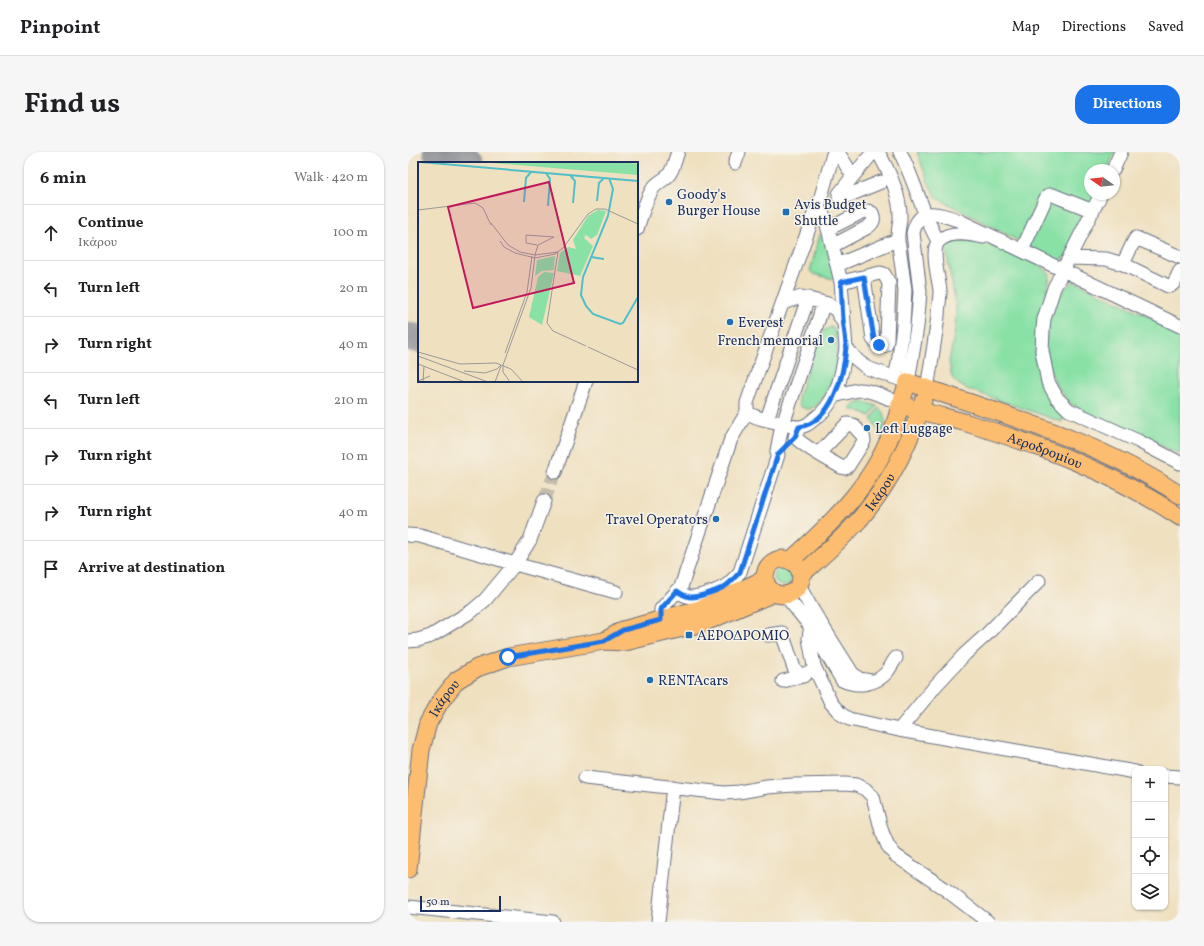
<!DOCTYPE html>
<meta charset="utf-8">
<style>
body{margin:0;font-family:Vollkorn,serif;background:#f6f6f6;color:#202124}
.controls{position:absolute;right:12px;bottom:12px;display:grid;overflow:hidden;border-radius:8px;box-shadow:0 1px 3px #0004}
.controls button{width:36px;height:36px;display:grid;place-items:center;padding:0;border:0;border-bottom:1px solid #e0e0e0;background:#fff;color:#202124;font:20px sans-serif}
.compass{position:absolute;left:676px;top:12px;width:36px;height:36px;border-radius:50%;background:#fff;box-shadow:0 1px 3px #0004;rotate:284deg}
.scale{position:absolute;left:12px;bottom:10px;width:81px;box-sizing:border-box;padding-left:4px;border:2px solid #1b2f5e;border-top:0;font-size:11px;line-height:14px;white-space:nowrap;color:#1b2f5e;-webkit-text-stroke:3px #f7f3e8;paint-order:stroke}
.stop{position:absolute;width:12px;height:12px;margin:-9px;border:3px solid #1a73e8;border-radius:50%;background:#fff}
.stop.end{background:#1a73e8;border-color:#fff;box-shadow:0 1px 4px #0008}
.list{margin:0;padding:0;list-style:none}
h2{display:flex;justify-content:space-between;align-items:center;height:52px;margin:0;padding:0 16px;font-size:17px}
h2 small{font-size:13px;font-weight:400;color:#757577}
.list li{display:grid;grid-template-columns:26px 1fr auto;gap:12px;align-items:center;box-sizing:border-box;height:56px;padding:0 16px;border-top:1px solid #e0e0e0}
.list b{display:block;font-size:15px;white-space:nowrap}
.list p{margin:0;font-size:13px;white-space:nowrap;color:#757577}
.list em{font-size:13px;font-style:normal;color:#757577}
.icon{flex:none;width:22px;height:22px;fill:none;stroke:currentColor;stroke-width:2;stroke-linecap:round;stroke-linejoin:round}
.map{position:relative;flex:none;width:772px;height:770px;overflow:hidden;border-radius:16px}
header{display:flex;align-items:center;gap:24px;box-sizing:border-box;height:56px;padding:0 20px;background:#fff;border-bottom:1px solid #e0e0e0}
header strong{font-size:19px}
nav{display:flex;gap:22px;margin-inline-start:auto;font-size:14px}
.intro{display:flex;align-items:center;justify-content:space-between;box-sizing:border-box;height:96px;padding:0 24px}
h1{margin:0;font-size:28px}
.button{padding:10px 18px;border-radius:16px;background:#1a73e8;color:#fff;font-size:14px;font-weight:700}
main{display:flex;gap:24px;padding:0 24px}
aside{flex:1;background:#fff;border-radius:16px;box-shadow:0 1px 3px #0004}
.map>svg:first-child{display:block}
.green{fill:#89e1a6;stroke:#528882}
.lines{fill:none;stroke-linecap:round;stroke-linejoin:round}
.taxiway{stroke:#85888f;stroke-width:29}
.minor-tunnel{stroke:#c5bdac;stroke-width:13;stroke-dasharray:13 6;stroke-linecap:butt}
.minor-casing{stroke:#656d80;stroke-width:15}
.major-casing{stroke:#656d80;stroke-width:19}
.minor{stroke:#fff;stroke-width:13}
.major{stroke:#fcbd6f;stroke-width:17}
.route{stroke:#1a73e8;stroke-width:5}
.poi-dot{fill:#1f6fb2;stroke:#f7f3e8;stroke-width:1.5}
.labels{text-anchor:middle;stroke-width:3;stroke-linejoin:round;paint-order:stroke}
.poi-label{font-size:14px;fill:#1b2f5e;stroke:#f7f3e8;text-anchor:start}
.street-label{font-size:14px;fill:#1b2f5e;stroke:#f7f3e8}
.inset-river{fill:none;stroke:#51bfc8;stroke-width:2}
.inset-road{fill:none;stroke:#9a9999;stroke-width:1}
.view{fill:#c2185b;fill-opacity:0.15;stroke:#c2185b;stroke-width:2}
.inset-edge{fill:none;stroke:#1b2f5e;stroke-width:2}
</style>
<header>
<strong>Pinpoint</strong>
<nav><a>Map</a><a>Directions</a><a>Saved</a></nav>
</header>
<div class="intro"><h1>Find us</h1><a class="button">Directions</a></div>
<main>
<aside>
<h2>6 min<small>Walk · 420 m</small></h2>
<ul class="list">
<li><svg class="icon" aria-label="ahead" viewBox="0 0 24 24"><path d="M12 20V5M6 11l6-6 6 6"/></svg><div><b>Continue</b><p>Ικάρου</p></div><em>100 m</em></li>
<li><svg class="icon" aria-label="left" viewBox="0 0 24 24"><path d="M17 20v-9H6M10 6l-5 5 5 5"/></svg><div><b>Turn left</b></div><em>20 m</em></li>
<li><svg class="icon" aria-label="right" viewBox="0 0 24 24"><path d="M7 20v-9h11M14 6l5 5-5 5"/></svg><div><b>Turn right</b></div><em>40 m</em></li>
<li><svg class="icon" aria-label="left" viewBox="0 0 24 24"><path d="M17 20v-9H6M10 6l-5 5 5 5"/></svg><div><b>Turn left</b></div><em>210 m</em></li>
<li><svg class="icon" aria-label="right" viewBox="0 0 24 24"><path d="M7 20v-9h11M14 6l5 5-5 5"/></svg><div><b>Turn right</b></div><em>10 m</em></li>
<li><svg class="icon" aria-label="right" viewBox="0 0 24 24"><path d="M7 20v-9h11M14 6l5 5-5 5"/></svg><div><b>Turn right</b></div><em>40 m</em></li>
<li><svg class="icon" aria-label="arrive" viewBox="0 0 24 24"><path d="M6 21V4h12l-3 4 3 4H6"/></svg><div><b>Arrive at destination</b></div></li>
</ul>
</aside>
<div class="map">
<svg width="772" height="770" viewBox="0 0 772 770">
<rect width="100%" height="100%" fill="#f7f3e8"/>
<filter id="ink" filterUnits="userSpaceOnUse"><feTurbulence type="fractalNoise" baseFrequency=".025" numOctaves="2"/><feDisplacementMap in="SourceGraphic" scale="8" xChannelSelector="R" yChannelSelector="G"/><feConvolveMatrix kernelMatrix="1 2 1 2 8 2 1 2 1" color-interpolation-filters="sRGB"/></filter>
<filter id="wash" filterUnits="userSpaceOnUse"><feTurbulence type="fractalNoise" baseFrequency=".012" numOctaves="4" result="noise"/><feDisplacementMap in="SourceGraphic" scale="16" xChannelSelector="R" yChannelSelector="G"/><feGaussianBlur stdDeviation="0.9" result="paint"/><feColorMatrix in="noise" values="0 0 0 0 0 0 0 0 0 0 0 0 0 0 0 0 0 1.4 0 .05"/><feComposite in="paint" operator="in"/></filter>
<g filter="url(#wash)">
<rect width="100%" height="100%" fill="#efe0c0"/>
<path class="green" d="M 509,0 L 707,0 L 699,18 L 682,18 L 682,42 L 688,42 L 658,105 L 649,109 L 529,46 L 521,32 Z
M 412,82 L 416,83 L 427,125 L 425,127 L 405,122 L 402,119 Z
M 551,88 C 579,90 604,101 629,112 L 636,116 L 642,123 L 628,199 C 630,228 638,240 656,261 L 654,270 L 559,237 L 550,232 L 547,229 L 544,225 L 541,210 L 547,177 L 548,154 L 538,97 C 540,91 545,90 551,88 Z
M 666,129 L 772,179 L 772,302 L 679,261 L 662,251 L 648,233 L 641,214 L 637,193 L 640,171 L 647,153 L 656,137 Z
M 423,175 L 426,177 C 431,190 429,208 426,221 C 422,233 408,269 391,253 L 390,245 L 410,187 L 417,178 Z
M 456,250 L 469,254 L 462,264 L 454,260 L 442,257 L 447,252 Z
M 471,256 C 480,264 477,275 473,285 L 469,274 L 463,267 Z
M366 425a9 9 0 1 1 18 0a9 9 0 1 1-18 0Z"/>
<g class="lines">
<path class="taxiway" d="M 29,0 L 61,11
M 0,184 L 11,187"/>
</g>
</g>
<g filter="url(#ink)">
<g class="lines">
<path class="minor-tunnel" d="M 136,349 L 147,320"/>
<defs>
<path id="minor" d="M 470,0 C 481,19 493,45 492,67 C 491,77 488,85 491,94 L 497,138 L 495,174 L 490,212 L 487,225
M 492,0 C 507,29 514,61 530,89
M 431,2 L 445,24
M 462,4 L 445,24 L 431,42 L 431,45 L 434,46 L 473,30
M 327,11 L 331,0
M 705,18 L 713,0
M 693,42 L 646,136 L 636,167 L 635,177 L 634,199 L 640,230 L 649,246 L 661,258 L 730,289 L 772,311
M 409,59 L 413,60 L 418,68 L 433,130 L 438,196 L 449,208 L 459,216 L 500,230 L 509,175 L 512,140 L 505,81 C 511,53 532,62 552,69 L 772,174
M 229,77 C 233,64 237,50 244,38 C 248,30 258,28 262,21 C 266,15 267,7 270,0
M 420,77 L 454,60 L 460,59 L 464,61 C 467,68 465,71 460,75 L 424,94
M 614,98 L 638,46 L 641,43 L 645,43 L 685,59
M 662,106 L 698,107 L 715,112 L 760,134 C 767,134 769,124 772,119
M 715,112 L 726,89 L 728,86 L 772,105
M 429,113 L 489,88
M 433,130 L 472,121 L 476,122 L 481,131 L 479,188 L 478,193 L 475,194 L 471,193 L 465,187 L 456,125
M 375,151 L 393,145 L 420,152 L 428,158 L 435,170
M 519,237 C 523,212 527,188 530,164 C 530,156 532,147 532,139 C 531,127 522,97 531,89 C 542,78 562,82 575,85
M 426,244 C 434,242 443,239 451,238 C 465,238 480,246 492,252
M 339,260 C 346,266 359,268 368,270 C 375,272 383,275 392,275 C 397,274 401,272 405,268 C 429,252 434,223 438,196
M 359,267 L 400,146
M 391,275 L 387,285 C 397,296 420,307 433,315 L 437,316 L 440,314 L 456,289 L 455,284 L 445,273 L 439,272 L 411,301
M 147,320 L 178,229
M 0,383 L 12,384 L 107,412 L 208,440
M 391,434 L 405,459 L 444,521 L 451,527 L 463,529
M 269,439 C 274,442 278,445 283,445 C 291,445 312,438 319,433 C 324,429 328,424 332,420 L 370,303 L 369,299 L 373,278 L 416,151
M 377,443 L 402,474 L 434,528 C 448,535 468,533 479,520 C 482,516 485,510 488,506
M 405,459 L 401,486 L 406,514 L 423,551 L 433,562 L 441,567 L 491,578 L 727,620
M 253,468 L 253,457 L 273,435 L 323,287 L 339,260 L 339,251 L 342,242 L 406,62 L 409,59 L 425,2
M 360,483 L 374,481 L 386,516 L 389,520 L 395,524
M 0,489 L 10,488 L 23,484 L 64,459 L 77,448 L 107,412 L 122,388 L 136,349
M 375,529 L 395,524 L 399,521
M 491,578 L 529,532 L 557,502 L 578,483 L 631,429
M 757,624 L 772,625
M 177,626 L 316,641 L 331,640 L 359,635 L 386,633 L 437,632 L 448,633 L 457,637 L 465,645 L 474,680 L 480,694 L 487,703 L 537,737 L 580,770
M 0,755 L 145,770
M 250,770 L 265,635"/>
<g id="major">
<path id="s1" d="M 492,252 C 515,261 539,265 562,272 C 637,295 707,322 772,365"/>
<circle cx="375" cy="425" r="18"/>
<path d="M 382,409 C 423,372 464,333 484,280 C 490,263 494,246 500,230 C 593,262 689,288 772,343"/>
<path id="s2" d="M 393,423 C 413,405 433,388 451,368 C 480,334 502,291 515,249"/>
<path d="M 198,488 L 215,478 L 292,457 L 357,427"/>
<path id="s3" d="M 0,717 L 13,598 L 20,571 L 32,550 L 49,528 L 69,516 L 100,505 L 196,489 L 217,490 L 295,471 L 366,441"/>
</g>
</defs>
<use href="#minor" class="minor-casing"/>
<use href="#major" class="major-casing"/>
<use href="#minor" class="minor"/>
<use href="#major" class="major"/>
</g>
</g>
<g class="lines" filter="url(#ink)">
<path class="route" d="M 100,505 L 196,489 L 215,478 L 253,468 L 253,457 L 269,439 C 274,442 278,445 283,445 C 292,445 312,438 319,433 C 324,429 328,424 332,420 L 370,302 L 387,285 L 391,275 C 424,270 436,224 438,195 C 438,186 436,177 435,167 C 434,155 434,143 433,130 L 456,125 L 466,187 L 471,193"/>
</g>
<g class="poi-dot">
<circle cx="261" cy="50" r="4"/>
<rect x="374" y="56" width="8" height="8" rx="2"/>
<circle cx="322" cy="170" r="4"/>
<circle cx="423" cy="188" r="4"/>
<circle cx="459" cy="276" r="4"/>
<circle cx="308" cy="367" r="4"/>
<rect x="277" y="479" width="8" height="8" rx="2"/>
<circle cx="242" cy="528" r="4"/>
</g>
<g class="labels">
<g class="poi-label">
<text x="269" y="47">Goody's<tspan x="269" dy="16">Burger House</tspan></text>
<text x="386" y="57">Avis Budget<tspan x="386" dy="16">Shuttle</tspan></text>
<text x="330" y="175">Everest</text>
<text x="415" y="193" text-anchor="end">French memorial</text>
<text x="467" y="281">Left Luggage</text>
<text x="300" y="372" text-anchor="end">Travel Operators</text>
<text x="289" y="488">ΑΕΡΟΔΡΟΜΙΟ</text>
<text x="250" y="533">RENTAcars</text>
</g>
<g class="street-label">
<text dy="5" stroke="none"><textPath href="#s1" startOffset="152">Αεροδρομίου</textPath></text>
<text dy="5" stroke="none"><textPath href="#s2" startOffset="115">Ικάρου</textPath></text>
<text dy="5" stroke="none"><textPath href="#s3" startOffset="177">Ικάρου</textPath></text>
</g>
</g>
<g transform="translate(10 10)">
<rect width="220" height="220" fill="#efe0c0"/>
<path d="M 61,0 L 205,0 L 220,2 L 220,13 ZM 180,48 L 188,49 L 187,52 L 179,73 L 173,77 L 168,73 L 166,76 L 175,84 L 162,114 L 139,109 L 142,91 L 150,85 L 158,87 L 155,78 L 170,54 ZM 137,94 L 136,108 L 124,109 L 117,114 L 119,98 ZM 126,110 L 136,111 L 124,163 L 111,155 L 120,115 Z" fill="#89e1a6"/>
<path class="inset-river" d="M 2,0 L 220,19M 128,11 L 132,17 L 130,44M 152,13 L 157,19 L 155,41M 191,16 L 195,27 L 190,54 L 165,115 L 163,133 L 168,144 L 175,152 L 202,162 L 205,161 L 220,135M 179,39 L 181,21 L 186,16M 106,40 L 108,16 L 113,10M 173,95 L 186,97"/>
<path class="inset-road" d="M 0,48 L 57,41 L 65,46 L 73,63M 73,61 L 90,83 L 102,90 L 117,93 L 113,126 L 85,203M 136,75 L 120,83 L 117,93 L 140,90M 82,79 L 86,85 L 97,91 L 117,96M 119,83 L 108,81 L 108,73 L 136,75M 140,90 L 129,161 L 135,169 L 168,184M 117,96 L 137,92 L 145,86 L 170,52 L 178,47 L 187,47 L 220,62M 170,185 L 220,208M 0,190 L 42,202 L 78,201 L 93,207 L 105,220M 87,191 L 109,130 L 114,94M 0,194 L 70,220M 0,202 L 47,220M 85,203 L 85,210 L 92,220M 46,209 L 67,211 L 79,207 L 83,203M 0,219 L 12,214M 5,220 L 6,204M 77,220 L 83,204"/>
<path class="view" d="M 131,20 L 156,121 L 55,146 L 30,45 Z"/>
<rect width="220" height="220" class="inset-edge"/>
</g>
</svg>
<div class="controls">
<button>+</button>
<button>−</button>
<button><svg class="icon" aria-label="locate" viewBox="0 0 24 24"><circle cx="12" cy="12" r="6"/><path d="M12 2v4M12 18v4M2 12h4M18 12h4"/></svg></button>
<button><svg class="icon" aria-label="layers" viewBox="0 0 24 24"><path d="M12 4l9 5-9 5-9-5zM3 14l9 5 9-5"/></svg></button>
</div>
<svg class="compass" viewBox="-18 -18 36 36"><path d="M0-13l5 13h-10z" fill="#e53935"/><path d="M0 13l5-13h-10z" fill="#757577"/></svg>
<div class="scale">50 m</div>
<div class="stop" style="left:100px;top:505px"></div>
<div class="stop end" style="left:471px;top:193px"></div>
</div>
</main>
